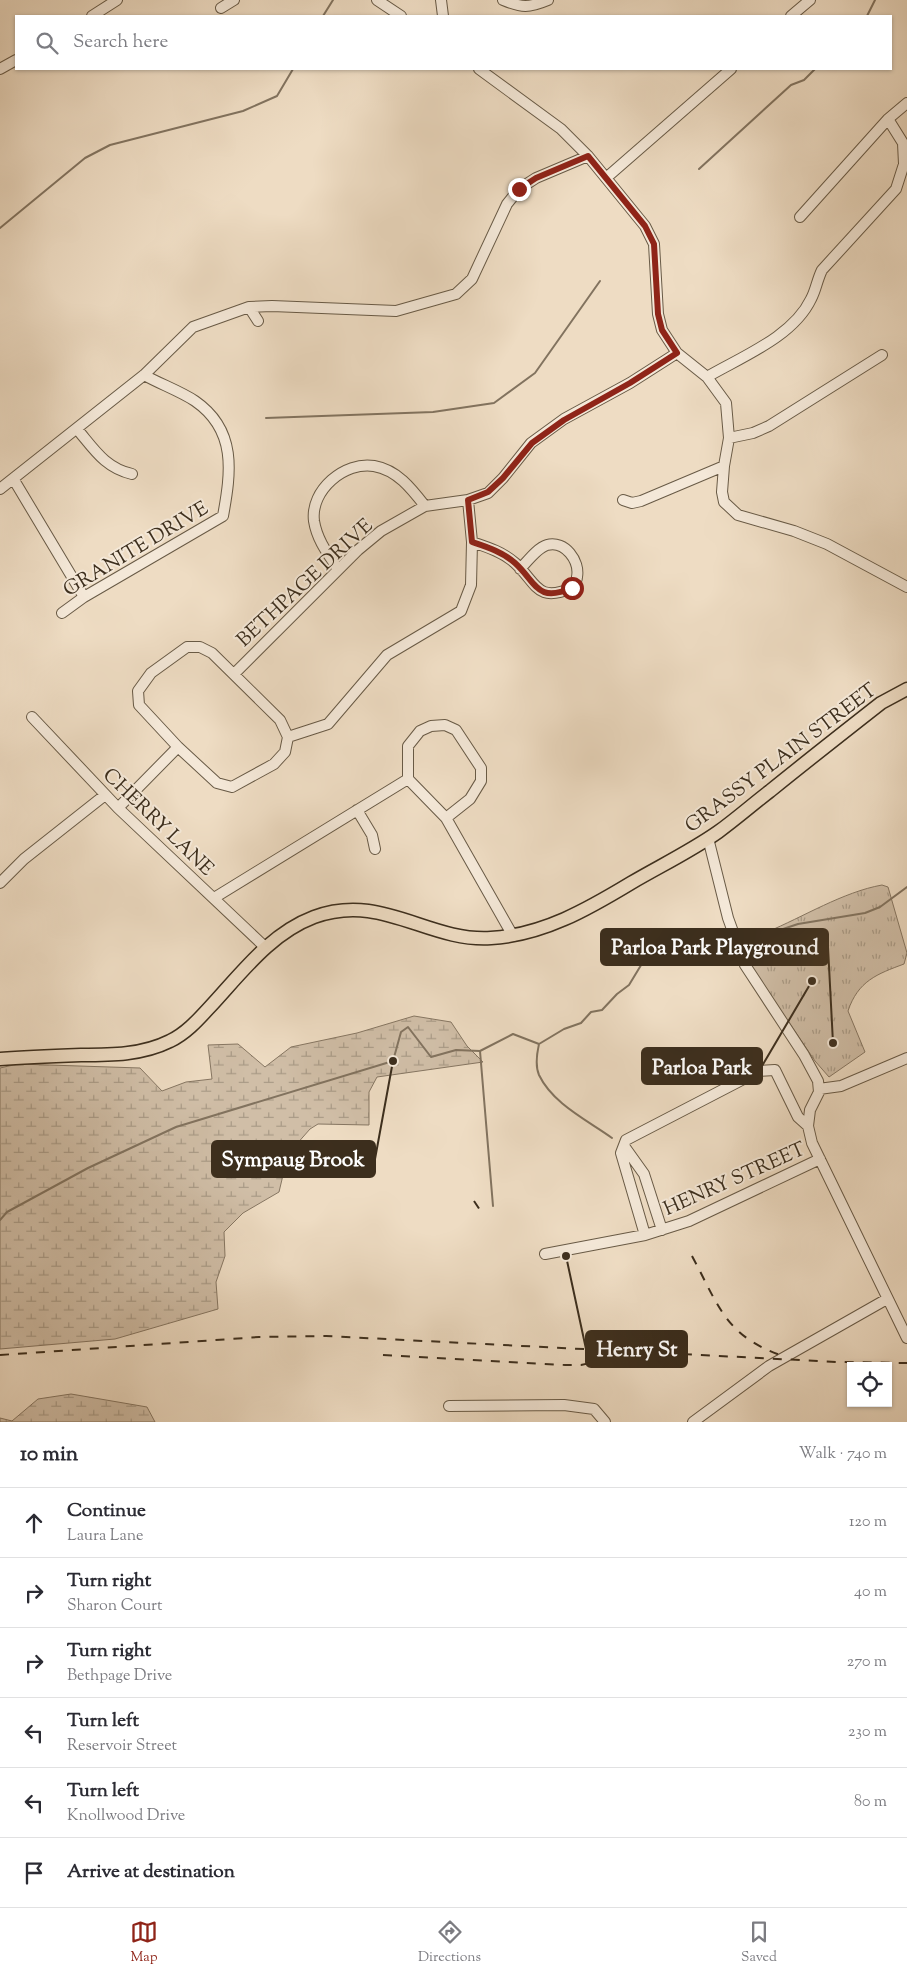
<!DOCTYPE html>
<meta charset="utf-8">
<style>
body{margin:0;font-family:"Sorts Mill Goudy",serif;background:#f7f7f7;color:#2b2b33}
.controls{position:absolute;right:15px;bottom:15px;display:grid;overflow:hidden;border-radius:0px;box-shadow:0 1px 4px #0004}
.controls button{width:45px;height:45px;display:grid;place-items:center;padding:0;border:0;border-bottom:1px solid #e1e1e2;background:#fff;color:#2b2b33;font:25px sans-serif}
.stop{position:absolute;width:15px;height:15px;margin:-11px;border:4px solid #8f2418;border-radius:50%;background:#fff}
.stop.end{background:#8f2418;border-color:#fff;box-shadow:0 1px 5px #0008}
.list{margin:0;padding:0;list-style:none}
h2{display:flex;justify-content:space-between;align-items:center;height:65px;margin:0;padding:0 20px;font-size:21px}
h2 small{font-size:16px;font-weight:400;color:#7c7c81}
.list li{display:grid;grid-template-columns:32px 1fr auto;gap:15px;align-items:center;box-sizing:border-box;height:70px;padding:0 20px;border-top:1px solid #e1e1e2}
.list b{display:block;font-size:19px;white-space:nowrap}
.list p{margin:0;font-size:16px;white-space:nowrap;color:#7c7c81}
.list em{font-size:16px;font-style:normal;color:#7c7c81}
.icon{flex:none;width:28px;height:28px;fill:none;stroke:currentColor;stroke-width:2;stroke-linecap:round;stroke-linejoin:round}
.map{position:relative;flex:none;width:907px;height:1422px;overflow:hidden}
.search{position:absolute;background:#fff;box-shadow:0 1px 4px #0004;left:15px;right:15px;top:15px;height:55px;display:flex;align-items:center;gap:12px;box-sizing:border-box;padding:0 18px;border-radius:0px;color:#7c7c81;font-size:19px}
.sheet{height:485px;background:#fff}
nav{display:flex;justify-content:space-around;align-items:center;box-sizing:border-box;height:70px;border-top:1px solid #e1e1e2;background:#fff;font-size:14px;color:#7c7c81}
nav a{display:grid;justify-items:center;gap:2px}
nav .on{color:#8f2418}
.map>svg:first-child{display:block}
.wetland{fill:url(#wetland-marsh);stroke:#867662}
.park{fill:url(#park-tufts);stroke:#867662}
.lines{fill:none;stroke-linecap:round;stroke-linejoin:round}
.stream{stroke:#82735f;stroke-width:2}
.minor-casing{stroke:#685a46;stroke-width:12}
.major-casing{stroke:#3c2e1d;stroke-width:15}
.minor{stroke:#f4e8d8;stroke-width:10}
.major{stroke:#eedcc3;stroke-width:12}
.rail{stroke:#3c2e1d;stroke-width:2;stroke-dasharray:9 9;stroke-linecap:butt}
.route{stroke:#8f2418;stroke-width:6}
.labels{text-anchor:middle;stroke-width:4;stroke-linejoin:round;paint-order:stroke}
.street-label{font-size:20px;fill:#3c2e1d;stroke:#f4e8d8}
.leader{fill:none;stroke:#3c2e1d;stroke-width:2}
.callout-dot{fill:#3c2e1d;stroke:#f4e8d8;stroke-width:2}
.callout{fill:#3c2e1d;stroke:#3c2e1d;stroke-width:2}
.callout-label{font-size:21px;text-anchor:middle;font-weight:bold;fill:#fff}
</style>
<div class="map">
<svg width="907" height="1422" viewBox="0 0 907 1422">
<defs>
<pattern id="wetland-marsh" width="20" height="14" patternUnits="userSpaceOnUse" patternTransform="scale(1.25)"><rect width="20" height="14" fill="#d0bea7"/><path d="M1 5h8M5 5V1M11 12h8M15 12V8" fill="none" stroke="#aa9b87"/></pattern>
<pattern id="park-tufts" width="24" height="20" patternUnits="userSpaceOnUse" patternTransform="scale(1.25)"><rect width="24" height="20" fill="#d0bea7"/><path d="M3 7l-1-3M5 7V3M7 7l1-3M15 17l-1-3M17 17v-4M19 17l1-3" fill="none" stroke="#aa9b87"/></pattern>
</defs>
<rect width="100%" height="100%" fill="#eedcc3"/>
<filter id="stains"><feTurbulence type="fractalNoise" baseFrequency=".004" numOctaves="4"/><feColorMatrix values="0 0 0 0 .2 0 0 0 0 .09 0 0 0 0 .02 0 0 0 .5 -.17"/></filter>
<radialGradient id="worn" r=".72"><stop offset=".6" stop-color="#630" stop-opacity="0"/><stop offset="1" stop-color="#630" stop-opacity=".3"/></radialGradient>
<path class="wetland" d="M 414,1016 L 451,1022 L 467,1046 L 483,1062 L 377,1077 L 369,1092 L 369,1125 L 318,1124 L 310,1129 L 288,1154 L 279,1192 L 243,1213 L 224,1232 L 225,1256 L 216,1282 L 218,1309 L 115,1339 L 0,1349 L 0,1068 L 18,1064 L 140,1068 L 162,1091 L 186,1082 L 212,1079 L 208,1045 L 238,1044 L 265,1067 L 291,1047 L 357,1033 Z
M 71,1394 L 147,1407 L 155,1422 L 0,1422 L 0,1418 L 12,1421 L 38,1399 Z"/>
<path class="park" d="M 882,885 L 888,887 L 907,953 L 904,964 C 877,974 858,981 848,1011 L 865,1052 L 829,1077 L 815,1061 L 790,1024 L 777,1010 L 746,961 L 741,941 C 749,935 758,935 767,932 C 803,917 843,892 882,885 Z"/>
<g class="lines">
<path class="stream" d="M 323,16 L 333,0
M 867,16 L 875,0
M 699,169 L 791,85 L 804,80 L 815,69
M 0,228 L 85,158 L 110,145 L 243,111 L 277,96 L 293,69
M 266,418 L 433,412 L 494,403 L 535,373 L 600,281
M 741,941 L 762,936 L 798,924 L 865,913 L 880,907 L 907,887
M 539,1044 C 537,1053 535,1066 539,1075 C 553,1104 587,1120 612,1138
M 480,1051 L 493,1206
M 0,1220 L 7,1212 L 88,1168 L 176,1127 L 393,1061 L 401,1032 L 408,1027 L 431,1057 L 456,1050 L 480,1051 L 513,1034 L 539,1044 L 564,1029 L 581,1023 L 591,1012 L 602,1010 L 617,994 L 629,985 L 652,947 L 668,942 L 693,955 L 714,946 L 730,944"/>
<defs>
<path id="minor" d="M 377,0 L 401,16
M 441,0 L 443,16
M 503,0 C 522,8 529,8 548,0
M 221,8 L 234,0
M 92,16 L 117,0
M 791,16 L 810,0
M 0,69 L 16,60
M 479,69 L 561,129 L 588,156 L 645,226 L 654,244 L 658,314 L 662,330 L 677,353 L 707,377 L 726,403 L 729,438 L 724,466 L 722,492 L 724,502 L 738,515 L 794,531 L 827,544 L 907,587
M 606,178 L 731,69
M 800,217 L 888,119 L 907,103
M 249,307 L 258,321
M 707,377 C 741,357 793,337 811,299 C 816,290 817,280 822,270 L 896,189 L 904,164 L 903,143 L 888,119
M 77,429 C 94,449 105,468 132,474
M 729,438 L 753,433 L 769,426 L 882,355
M 14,480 L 84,597
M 0,489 L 144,375 L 193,327 L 249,307 L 272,306 L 396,311 L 456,294 L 472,279 L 507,204 L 519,189 L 536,178 L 588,156
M 623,500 L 632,503 L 641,501 L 724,466
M 472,542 C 487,547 503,552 515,563 C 537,583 536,603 572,588 C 574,585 577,581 577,577 C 580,561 565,540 547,545 C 537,548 527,562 520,569
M 338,569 C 328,554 317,540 314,521 C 310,490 345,461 374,466 C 397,470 411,488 425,506
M 62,613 L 84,597 L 223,516 C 231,472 237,430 195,401 C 180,391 160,384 144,375
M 187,647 L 200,647 L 212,653 L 280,720 L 288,737 L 285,752 L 274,764 L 232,787 L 217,783 L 178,747 L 139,705 L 138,691 L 151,673 Z
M 234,674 L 358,550 L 381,531 L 425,506 L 468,500 L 488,493 L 503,478 L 531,443 L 564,419 L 630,383 L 677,353
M 32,717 L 118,808 L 265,947
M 288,737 L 328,724 L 387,655 L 461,611 L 471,585 L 472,542 L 468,500
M 408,779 L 408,746 L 420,731 L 431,726 L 445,725 L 456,730 L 481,768 L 481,781 L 470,799 L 446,818
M 408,779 L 446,818 L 513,936
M 118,808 L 178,747
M 357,810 L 372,835 L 375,849
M 708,838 L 728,918 L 745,965 L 804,1055 L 818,1081 L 819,1092 L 810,1110 L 808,1126 L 812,1143 L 907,1338
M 0,883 L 24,859 L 105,795
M 214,898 L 408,779
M 819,1089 L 841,1086 L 907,1058
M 624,1146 L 644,1174 L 662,1230
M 645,1235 L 621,1153 L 626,1140 L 759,1071 L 775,1070 L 798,1117 L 808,1126
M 545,1254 L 645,1235 L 689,1221 L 820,1159
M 449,1406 L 564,1405 L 594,1409 L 605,1422
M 693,1422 L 769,1366 L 887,1299"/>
<path id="major" d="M 0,1059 C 27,1057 54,1056 81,1055 C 111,1055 142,1055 170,1041 C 185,1034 197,1021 208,1009 C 240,975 269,934 314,917 C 382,892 427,942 491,938 C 543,935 588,909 631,883 C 660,866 691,851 718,832 C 736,819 753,804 770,791 C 807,761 844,732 881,703 L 907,689"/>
</defs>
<use href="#minor" class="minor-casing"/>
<use href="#major" class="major-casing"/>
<use href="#minor" class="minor"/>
<use href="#major" class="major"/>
<path class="rail" d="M 474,1201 L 480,1210
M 692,1256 C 719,1306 725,1336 783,1356
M 0,1355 L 259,1337 L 326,1336 L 838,1362 L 907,1363
M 383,1355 L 565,1365 L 581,1365 L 626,1355"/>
</g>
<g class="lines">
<path class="route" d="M 519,189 L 536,178 L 588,156 L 645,226 L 654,244 L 658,314 L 662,330 L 677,353 L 630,383 L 564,420 L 532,443 L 503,478 L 488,492 L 468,500 L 472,542 C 487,547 503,552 515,563 C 537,583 536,603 572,588"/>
</g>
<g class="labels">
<g class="street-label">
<text transform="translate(135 548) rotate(-31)" y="7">GRANITE DRIVE</text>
<text transform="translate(304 582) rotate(-43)" y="7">BETHPAGE DRIVE</text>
<text transform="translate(780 757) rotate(-37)" y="7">GRASSY PLAIN STREET</text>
<text transform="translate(159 821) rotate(44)" y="7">CHERRY LANE</text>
<text transform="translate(734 1178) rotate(-24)" y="7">HENRY STREET</text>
</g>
</g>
<path class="leader" d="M833 1043L828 947M812 981L762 1066M393 1061L375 1159M566 1256L586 1349"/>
<g class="callout-dot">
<circle cx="833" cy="1043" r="5"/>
<circle cx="812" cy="981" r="5"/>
<circle cx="393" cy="1061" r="5"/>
<circle cx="566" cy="1256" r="5"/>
</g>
<g class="callout">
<rect x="601" y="929" width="227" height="36" rx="5"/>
<rect x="642" y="1048" width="120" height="36" rx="5"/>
<rect x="212" y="1141" width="163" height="36" rx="5"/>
<rect x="586" y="1331" width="101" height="36" rx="5"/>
</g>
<g class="callout-label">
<text x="715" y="954">Parloa Park Playground</text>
<text x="702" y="1074">Parloa Park</text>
<text x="293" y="1166">Sympaug Brook</text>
<text x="637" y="1356">Henry St</text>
</g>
<rect width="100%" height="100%" filter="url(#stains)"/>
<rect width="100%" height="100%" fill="url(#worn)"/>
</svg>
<div class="controls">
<button><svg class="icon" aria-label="locate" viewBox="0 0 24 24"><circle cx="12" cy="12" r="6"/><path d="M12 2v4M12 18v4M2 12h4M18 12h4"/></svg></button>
</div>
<div class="stop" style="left:572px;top:588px"></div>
<div class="stop end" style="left:519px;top:189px"></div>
<div class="search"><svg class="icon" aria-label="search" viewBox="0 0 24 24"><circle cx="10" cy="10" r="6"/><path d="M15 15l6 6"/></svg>Search here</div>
</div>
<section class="sheet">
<h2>10 min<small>Walk · 740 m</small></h2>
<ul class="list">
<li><svg class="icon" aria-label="ahead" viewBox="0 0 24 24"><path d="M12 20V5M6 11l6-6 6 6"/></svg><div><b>Continue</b><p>Laura Lane</p></div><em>120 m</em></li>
<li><svg class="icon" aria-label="right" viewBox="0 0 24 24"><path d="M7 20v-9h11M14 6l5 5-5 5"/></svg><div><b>Turn right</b><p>Sharon Court</p></div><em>40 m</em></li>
<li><svg class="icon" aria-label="right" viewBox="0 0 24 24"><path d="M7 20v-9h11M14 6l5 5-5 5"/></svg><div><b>Turn right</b><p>Bethpage Drive</p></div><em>270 m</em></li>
<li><svg class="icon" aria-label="left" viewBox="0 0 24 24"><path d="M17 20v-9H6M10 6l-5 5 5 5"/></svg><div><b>Turn left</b><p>Reservoir Street</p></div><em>230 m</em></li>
<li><svg class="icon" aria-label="left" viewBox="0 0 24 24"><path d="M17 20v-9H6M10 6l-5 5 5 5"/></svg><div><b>Turn left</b><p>Knollwood Drive</p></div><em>80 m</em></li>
<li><svg class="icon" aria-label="arrive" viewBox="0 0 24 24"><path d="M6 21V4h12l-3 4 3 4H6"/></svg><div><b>Arrive at destination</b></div></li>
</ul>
</section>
<nav>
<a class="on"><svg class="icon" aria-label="map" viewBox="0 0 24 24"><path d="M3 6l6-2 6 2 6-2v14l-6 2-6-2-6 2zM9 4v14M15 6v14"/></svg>Map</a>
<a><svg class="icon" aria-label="directions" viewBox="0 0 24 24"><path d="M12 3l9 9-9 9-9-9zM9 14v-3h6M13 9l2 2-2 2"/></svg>Directions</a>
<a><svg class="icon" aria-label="saved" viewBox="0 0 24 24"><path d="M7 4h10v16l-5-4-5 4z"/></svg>Saved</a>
</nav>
